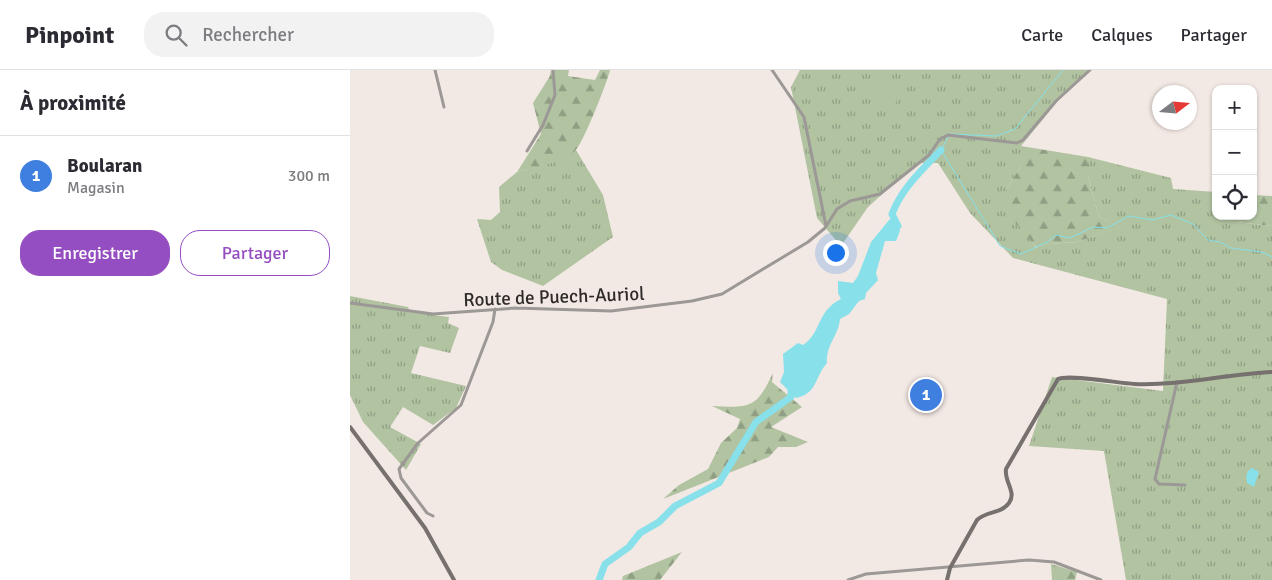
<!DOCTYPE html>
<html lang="fr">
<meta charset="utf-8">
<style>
body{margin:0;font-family:Signika,sans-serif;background:#f2f2f3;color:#2b2b33}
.controls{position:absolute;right:15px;top:15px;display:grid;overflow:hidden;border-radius:10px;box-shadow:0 1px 4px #0004}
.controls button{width:45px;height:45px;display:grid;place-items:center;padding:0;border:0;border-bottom:1px solid #e1e1e2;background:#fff;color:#2b2b33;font:25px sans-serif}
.compass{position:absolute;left:802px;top:15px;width:45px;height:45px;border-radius:50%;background:#fff;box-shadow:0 1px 4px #0004;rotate:74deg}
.you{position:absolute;left:485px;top:182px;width:18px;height:18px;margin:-12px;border:4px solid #fff;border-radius:50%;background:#1a73e8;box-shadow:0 0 0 8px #1a73e833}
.badge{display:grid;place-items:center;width:32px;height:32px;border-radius:50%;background:#944ec1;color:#fff;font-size:16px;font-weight:700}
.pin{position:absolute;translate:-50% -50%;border:2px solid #fff;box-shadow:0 1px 5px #0006}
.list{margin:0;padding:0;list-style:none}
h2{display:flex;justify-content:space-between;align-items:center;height:65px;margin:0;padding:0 20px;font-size:21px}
h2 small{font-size:16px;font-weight:400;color:#7c7c81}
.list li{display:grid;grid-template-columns:32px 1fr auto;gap:15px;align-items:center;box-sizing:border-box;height:80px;padding:0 20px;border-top:1px solid #e1e1e2}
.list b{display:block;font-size:19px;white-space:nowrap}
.list p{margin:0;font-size:16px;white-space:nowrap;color:#7c7c81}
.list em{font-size:16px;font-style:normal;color:#7c7c81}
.actions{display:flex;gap:10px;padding:15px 20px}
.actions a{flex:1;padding:11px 0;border:1px solid #944ec1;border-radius:20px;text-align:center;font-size:18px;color:#944ec1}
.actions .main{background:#944ec1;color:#fff}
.icon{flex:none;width:28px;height:28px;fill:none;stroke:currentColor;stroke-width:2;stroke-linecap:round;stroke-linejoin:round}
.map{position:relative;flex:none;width:922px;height:510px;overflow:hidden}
header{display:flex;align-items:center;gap:30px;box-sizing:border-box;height:70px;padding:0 25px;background:#fff;border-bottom:1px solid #e1e1e2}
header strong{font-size:24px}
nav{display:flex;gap:28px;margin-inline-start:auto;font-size:18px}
.search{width:350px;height:45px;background:#f2f2f3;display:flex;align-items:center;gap:12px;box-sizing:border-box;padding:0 18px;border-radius:20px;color:#7c7c81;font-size:19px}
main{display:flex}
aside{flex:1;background:#fff}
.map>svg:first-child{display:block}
.grass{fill:url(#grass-tufts)}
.forest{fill:url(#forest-firs)}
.pitch{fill:#b1c3a1}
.water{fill:#87e0ea}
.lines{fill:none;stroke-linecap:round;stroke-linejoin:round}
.stream{stroke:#87e0ea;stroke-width:1}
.river{stroke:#87e0ea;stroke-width:7}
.street{stroke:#9c9896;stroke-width:3}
.secondary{stroke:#76706e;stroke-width:4}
.labels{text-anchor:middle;stroke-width:4.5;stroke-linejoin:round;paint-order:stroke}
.street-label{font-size:19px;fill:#2e2a28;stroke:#f3e9e4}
</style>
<header>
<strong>Pinpoint</strong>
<div class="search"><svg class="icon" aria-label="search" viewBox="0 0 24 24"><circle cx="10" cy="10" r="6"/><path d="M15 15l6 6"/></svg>Rechercher</div>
<nav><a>Carte</a><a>Calques</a><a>Partager</a></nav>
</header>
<main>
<aside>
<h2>À proximité<small></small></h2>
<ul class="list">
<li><span class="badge" style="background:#3f7fe0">1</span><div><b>Boularan</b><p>Magasin</p></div><em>300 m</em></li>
</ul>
<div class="actions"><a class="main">Enregistrer</a><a>Partager</a></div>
</aside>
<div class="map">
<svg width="922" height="510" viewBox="0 0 922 510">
<defs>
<pattern id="grass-tufts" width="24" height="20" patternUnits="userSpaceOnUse" patternTransform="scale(1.25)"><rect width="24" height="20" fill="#b1c3a1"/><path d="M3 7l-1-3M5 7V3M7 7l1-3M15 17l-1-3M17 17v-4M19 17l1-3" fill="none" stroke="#909f83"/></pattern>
<pattern id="forest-firs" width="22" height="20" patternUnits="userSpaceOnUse" patternTransform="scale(1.25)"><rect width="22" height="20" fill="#b1c3a1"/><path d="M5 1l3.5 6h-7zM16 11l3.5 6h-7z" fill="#909f83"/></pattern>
</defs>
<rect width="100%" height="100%" fill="#f3e9e4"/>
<path class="grass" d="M 450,0 L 742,0 L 730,8 L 708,31 L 671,76 L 671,96 L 654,123 L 686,178 L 699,174 L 726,172 L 771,157 L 749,147 L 738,106 L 738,87 L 821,108 L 823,119 L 866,122 L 866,146 L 885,146 L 885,152 L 922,156 L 922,510 L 776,510 L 754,381 L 679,376 L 702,307 L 813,321 L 817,229 L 663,188 L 620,143 L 588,93 L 567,93 L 518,137 L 491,176 L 467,148 L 441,17 Z
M 226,80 L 253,125 L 263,167 L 193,216 L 152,200 L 141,192 L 127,149 L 141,150 L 150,142 L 149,117 L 167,102 L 206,91 Z
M 0,226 L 58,237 L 60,242 L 99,247 L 98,253 L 109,258 L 100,283 L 70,276 L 61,303 L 116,316 L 106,338 L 83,355 L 53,337 L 40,357 L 71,374 L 56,400 L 13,352 L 0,325 Z"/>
<path class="forest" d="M 201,0 L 219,0 L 218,6 L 245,10 L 250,0 L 260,0 C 257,13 233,74 225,81 C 210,94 185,97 167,102 L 191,64 L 183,33 L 200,6 Z
M 671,76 L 738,87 L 738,106 L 749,147 L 772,157 L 726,172 L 699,174 L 687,178 L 656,142 L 654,123 L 671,96 Z
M 903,125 L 922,126 L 922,156 L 885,152 L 885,146 L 903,146 Z
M 423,303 L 422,312 L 452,337 L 421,357 L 458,372 L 446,377 L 428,377 L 419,387 L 313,429 L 329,415 L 358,399 L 371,373 L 387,358 L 390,349 L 362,336 C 400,338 406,339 423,303 Z
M 332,482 L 310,510 L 272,510 L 273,506 Z
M 701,494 L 727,502 L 725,510 L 702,510 Z"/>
<path class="pitch" d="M 520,0 L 539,0 L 547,31 L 543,36 L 529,37 Z"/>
<path class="water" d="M 540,149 L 547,150 L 550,161 L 546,171 L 535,171 L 526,203 L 528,210 L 516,223 L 515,229 L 509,231 L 499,244 L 490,249 C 489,265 475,276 477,293 C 464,308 468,323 446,328 L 430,312 L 434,302 L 433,284 L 448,273 L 453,275 C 471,264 467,240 491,229 L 488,223 L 488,211 L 503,213 L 508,206 L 521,172 Z
M 902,398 L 909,402 L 904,417 L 897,413 C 896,406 896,401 902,398 Z"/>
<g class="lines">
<path class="stream" d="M 599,64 L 646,66 L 665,59 L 713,0
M 598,67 L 591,80 L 650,176 L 671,184 L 697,172 L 706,165 L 720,168 L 743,157 L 757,158 L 779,146 L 802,150 L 821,145 L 843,154 L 858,170 L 870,172 L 881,178 L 912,182 L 922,187"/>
<path class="river" d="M 548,156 L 542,144 C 552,118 572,100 591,80
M 249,510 L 255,494 L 279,477 L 290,463 L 309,452 L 325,436 L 369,413 L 406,352 L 441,327 L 441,313"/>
<path class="street" d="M 85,0 L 94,37
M 422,0 L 454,47 L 476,156
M 177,81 L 193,55 L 205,25 L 203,0
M 0,233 L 83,244 L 166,238 L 261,241 L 342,231 L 372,224 L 458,172 L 475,158 L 487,139 L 500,131 L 530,124 L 579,85 L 590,69 L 598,65 L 667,73 L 673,70 L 706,31 L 740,0
M 827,312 L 805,409 L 809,414 L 835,415
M 83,446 L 77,443 L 51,408 L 49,399 L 68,373 L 111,335 L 143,252 L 145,239
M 498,510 L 516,504 L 679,490 L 704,492 L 751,510"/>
<path class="secondary" d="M 0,357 L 75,458 L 104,510
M 597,510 L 600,498 L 627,450 C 636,441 651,444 659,433 C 667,422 654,412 656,399 L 708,309 C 718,304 768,313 784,314 C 830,316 876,304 922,302"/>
</g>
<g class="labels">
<g class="street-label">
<text transform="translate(204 226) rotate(-2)" y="7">Route de Puech-Auriol</text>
</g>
</g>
</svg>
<div class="controls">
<button>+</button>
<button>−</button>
<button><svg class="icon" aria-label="locate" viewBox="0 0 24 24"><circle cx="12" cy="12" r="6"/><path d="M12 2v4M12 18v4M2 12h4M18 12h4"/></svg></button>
</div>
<svg class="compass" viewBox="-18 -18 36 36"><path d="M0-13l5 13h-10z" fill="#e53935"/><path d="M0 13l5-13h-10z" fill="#7c7c81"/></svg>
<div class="you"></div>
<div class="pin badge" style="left:576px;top:325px;background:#3f7fe0">1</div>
</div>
</main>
